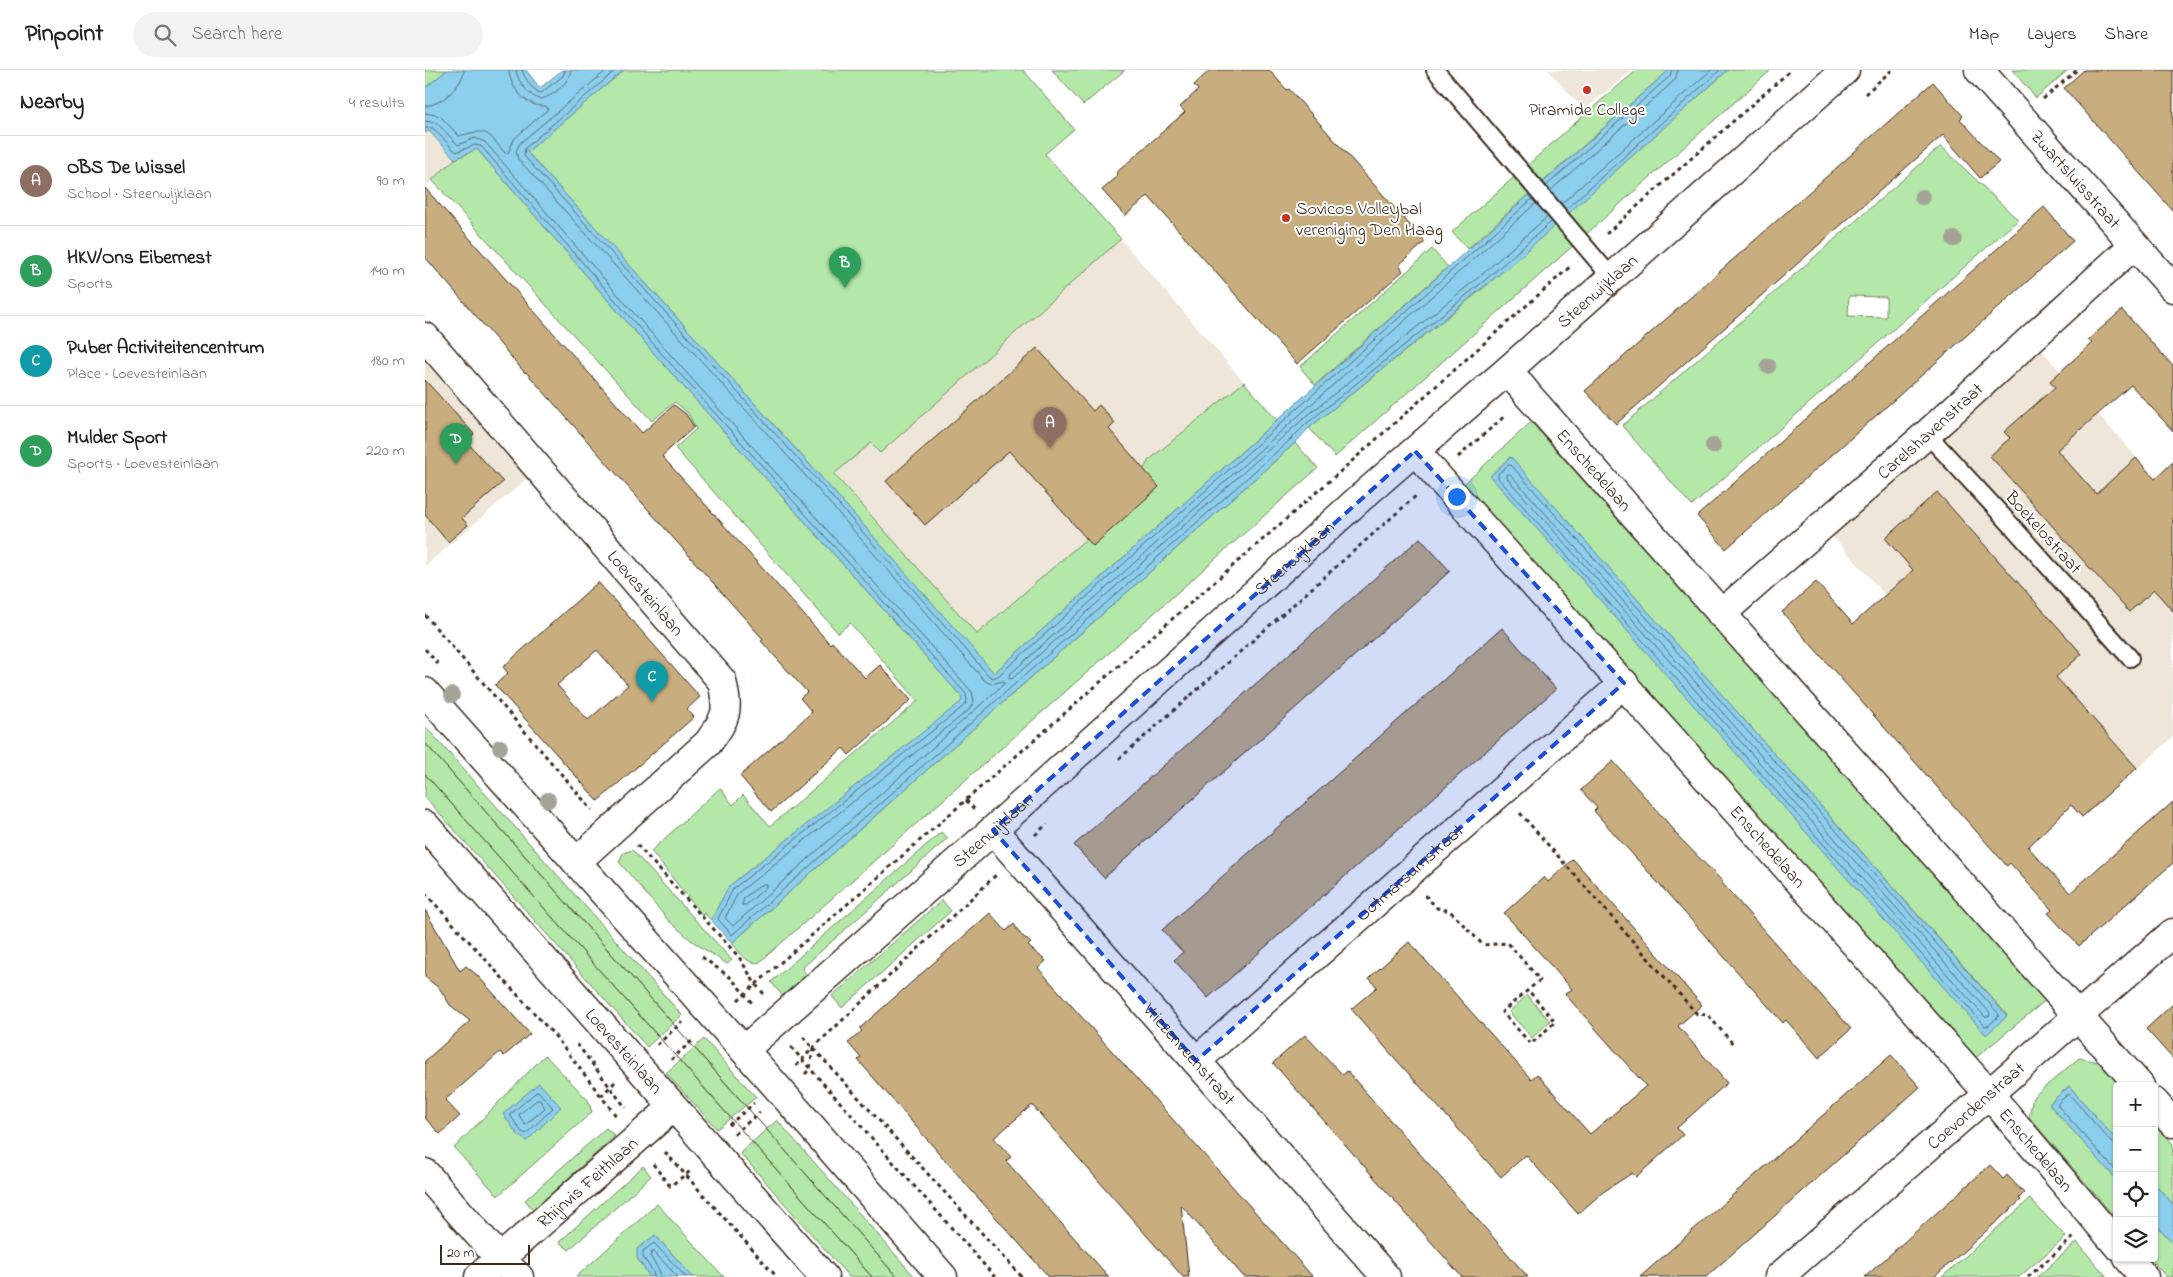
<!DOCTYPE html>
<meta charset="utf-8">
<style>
body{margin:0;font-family:"Indie Flower",sans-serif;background:#f2f2f2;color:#222}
.controls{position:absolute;right:15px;bottom:15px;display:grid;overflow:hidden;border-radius:5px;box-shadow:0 1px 4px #0004}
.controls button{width:45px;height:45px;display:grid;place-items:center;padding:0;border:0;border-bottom:1px solid #e0e0e0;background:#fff;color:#222;font:25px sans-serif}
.scale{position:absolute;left:15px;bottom:12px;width:90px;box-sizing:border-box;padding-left:5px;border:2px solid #3b2a1e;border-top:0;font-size:14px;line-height:18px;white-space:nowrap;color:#3b2a1e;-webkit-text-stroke:4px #fff;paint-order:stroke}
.you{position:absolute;left:1031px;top:426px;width:18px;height:18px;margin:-12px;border:4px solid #fff;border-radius:50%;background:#1a73e8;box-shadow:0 0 0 8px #1a73e833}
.badge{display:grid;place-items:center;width:32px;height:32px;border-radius:50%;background:#2563eb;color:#fff;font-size:16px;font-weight:700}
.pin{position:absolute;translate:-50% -41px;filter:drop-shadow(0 1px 2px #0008)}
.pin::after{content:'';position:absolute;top:26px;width:18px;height:15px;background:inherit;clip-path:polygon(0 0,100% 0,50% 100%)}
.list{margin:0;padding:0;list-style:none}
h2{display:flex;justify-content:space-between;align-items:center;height:65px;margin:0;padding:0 20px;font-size:21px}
h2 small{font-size:16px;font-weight:400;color:#767676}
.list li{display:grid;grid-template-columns:32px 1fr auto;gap:15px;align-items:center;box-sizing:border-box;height:90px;padding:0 20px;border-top:1px solid #e0e0e0}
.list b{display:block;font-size:19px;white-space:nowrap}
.list p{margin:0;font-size:16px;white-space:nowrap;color:#767676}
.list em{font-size:16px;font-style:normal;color:#767676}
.icon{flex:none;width:28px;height:28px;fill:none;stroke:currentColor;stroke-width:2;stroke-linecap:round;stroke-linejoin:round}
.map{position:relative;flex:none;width:1748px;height:1207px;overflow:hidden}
header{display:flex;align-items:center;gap:30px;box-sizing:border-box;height:70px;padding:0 25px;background:#fff;border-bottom:1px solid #e0e0e0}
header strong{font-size:24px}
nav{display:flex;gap:28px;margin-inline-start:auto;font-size:18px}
.search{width:350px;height:45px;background:#f2f2f2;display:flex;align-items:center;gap:12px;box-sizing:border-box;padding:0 18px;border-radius:28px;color:#767676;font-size:19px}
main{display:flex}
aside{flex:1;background:#fff}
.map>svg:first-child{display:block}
.built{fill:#eee7d9}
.green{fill:#b3e8a9;stroke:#778964;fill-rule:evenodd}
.water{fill:#8bceed;stroke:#6b8c9a}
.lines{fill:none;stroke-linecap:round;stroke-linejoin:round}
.shore{stroke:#5b6c71;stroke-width:1}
.building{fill:#c8ae7f;stroke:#3b2a1e;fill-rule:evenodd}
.lane-casing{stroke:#3b2a1e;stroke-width:20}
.street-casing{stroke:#3b2a1e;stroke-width:31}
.secondary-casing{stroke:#3b2a1e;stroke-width:31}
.path{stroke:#3b2a1e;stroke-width:3;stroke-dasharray:4 4;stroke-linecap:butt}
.lane{stroke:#fff;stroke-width:16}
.street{stroke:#fff;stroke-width:28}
.secondary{stroke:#fff;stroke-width:28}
.tram{stroke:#3b2a1e;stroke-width:1}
.tree{fill:#a4a496}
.marked{fill:#1d4ed8;fill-opacity:0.2;stroke:#1d4ed8;stroke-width:4;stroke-dasharray:10 6;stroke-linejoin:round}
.poi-dot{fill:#c8321e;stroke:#fff;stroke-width:2}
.labels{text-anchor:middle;stroke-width:4;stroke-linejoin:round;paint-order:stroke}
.poi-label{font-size:18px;fill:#3b2a1e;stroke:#fff}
.street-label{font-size:18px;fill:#3b2a1e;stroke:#fff}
</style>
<header>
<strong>Pinpoint</strong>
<div class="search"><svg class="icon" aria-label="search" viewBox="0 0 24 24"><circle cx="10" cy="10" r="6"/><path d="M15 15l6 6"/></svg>Search here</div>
<nav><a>Map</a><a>Layers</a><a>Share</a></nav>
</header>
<main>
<aside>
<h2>Nearby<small>4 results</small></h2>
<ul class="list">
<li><span class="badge" style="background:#8d6e63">A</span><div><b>OBS De Wissel</b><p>School · Steenwijklaan</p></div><em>90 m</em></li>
<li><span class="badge" style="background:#2e9e5b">B</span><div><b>HKV/Ons Eibernest</b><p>Sports</p></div><em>140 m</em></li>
<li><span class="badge" style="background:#0f9aa8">C</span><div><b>Puber Activiteitencentrum</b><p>Place · Loevesteinlaan</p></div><em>180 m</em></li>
<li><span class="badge" style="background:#2e9e5b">D</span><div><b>Mulder Sport</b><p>Sports · Loevesteinlaan</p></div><em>220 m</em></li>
</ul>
</aside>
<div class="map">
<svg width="1748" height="1207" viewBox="0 0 1748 1207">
<rect width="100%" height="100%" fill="#fff"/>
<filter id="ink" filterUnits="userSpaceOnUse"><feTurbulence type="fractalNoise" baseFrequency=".02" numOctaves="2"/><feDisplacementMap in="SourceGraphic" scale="10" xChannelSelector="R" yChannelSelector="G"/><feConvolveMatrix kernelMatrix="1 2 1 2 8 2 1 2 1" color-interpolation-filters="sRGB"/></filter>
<g filter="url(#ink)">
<path class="built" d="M 1123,0 L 1207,0 L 1159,40 Z
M 4,61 L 30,89 L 0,117 L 0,63 Z
M 686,158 L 852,350 L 568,604 L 396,407 Z
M 0,267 L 112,400 L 0,496 Z
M 1607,269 L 1748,429 L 1748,667 L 1657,748 L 1398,455 Z"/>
<path class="green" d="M 0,0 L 22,0 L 0,18 Z
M 199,0 L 598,0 L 649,59 L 620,84 L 696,169 L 455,383 L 446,373 L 409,404 L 552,564 L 694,440 L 724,390 L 819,312 L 852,350 L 568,604 L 396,407 L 102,82 Z
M 627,0 L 700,0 L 658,35 Z
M 1212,0 L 1244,0 L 1042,179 L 1027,162 L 1159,45 Z
M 1303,0 L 1346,0 L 910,387 L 884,358 L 1062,215 Z
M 1587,0 L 1643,0 L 1611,28 Z
M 1516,76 L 1593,150 L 1267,436 L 1197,356 ZM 1424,226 L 1461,227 L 1461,247 L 1423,246 Z
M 52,79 L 233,288 L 536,626 L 538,631 L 304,816 L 286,850 L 279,843 L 277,845 L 226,781 L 295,718 L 308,735 L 318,725 L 345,756 L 493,631 L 425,553 L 413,563 L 250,378 L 271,359 L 263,343 L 250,332 L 227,351 L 7,110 L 30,89 Z
M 1007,179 L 1023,197 L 890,315 L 875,297 Z
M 1106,352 L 1621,930 L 1548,990 L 1039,414 ZM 1085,387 L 1582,945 L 1561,964 L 1065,406 Z
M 870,373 L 893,398 L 335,892 C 322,896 315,882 307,873 Z
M 0,656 L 257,945 L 222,977 L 0,727 Z
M 516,762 L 523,768 L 377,898 L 383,907 L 360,929 L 346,912 Z
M 207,780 L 307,890 L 302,894 L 267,871 L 243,850 L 194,792 L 198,783 Z
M 517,830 L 526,841 L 417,938 L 407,926 Z
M 1102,925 L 1125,951 L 1107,968 L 1084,942 Z
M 279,969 L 331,1027 L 292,1059 L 241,1003 Z
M 120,985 L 163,1030 L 167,1042 L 73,1126 L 29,1078 Z
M 1654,988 L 1679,993 L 1698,1016 L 1692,1016 L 1692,1071 L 1644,1016 L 1624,1034 L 1692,1110 L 1692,1150 L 1604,1047 L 1608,1027 Z
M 352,1050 L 490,1207 L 424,1207 L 315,1083 Z
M 1729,1052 L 1748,1074 L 1748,1134 L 1729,1113 Z
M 181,1058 L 190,1066 L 108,1140 L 100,1130 Z
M 218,1096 L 226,1106 L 144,1180 L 134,1172 Z
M 1605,1129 L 1641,1167 L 1594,1207 L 1517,1207 Z
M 232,1134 L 299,1207 L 268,1207 L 230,1165 L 212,1188 L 225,1207 L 151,1207 Z
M 1729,1152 L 1748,1173 L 1748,1207 L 1741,1207 L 1725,1188 L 1729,1188 Z
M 1652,1172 L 1682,1207 L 1612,1207 Z"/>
<path class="water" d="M 22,0 L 101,0 L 115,18 L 137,0 L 199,0 L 102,82 L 396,407 L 569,603 L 1244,0 L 1303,0 L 1087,194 L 884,358 L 870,373 L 307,873 L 286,850 L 304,816 L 537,631 L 536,626 L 233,288 L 52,79 L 30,89 L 4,61 L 0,63 L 0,18 Z
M 1086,387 L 1582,946 L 1561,965 L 1065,406 Z
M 114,1013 L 136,1037 L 102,1071 L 93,1065 L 78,1044 Z
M 1644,1016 L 1692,1071 L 1692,1110 L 1624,1034 Z
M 1729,1113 L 1748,1134 L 1748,1173 L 1729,1152 Z
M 230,1165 L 268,1207 L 225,1207 L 212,1188 L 212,1179 Z"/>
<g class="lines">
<path class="shore" d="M 91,0 C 92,11 105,28 116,29 C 127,27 145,12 146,0
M 97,0 C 99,8 108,21 116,23 L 138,6 L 140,0
M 191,0 L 100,78 L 99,86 L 392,410 L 564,606 L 568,608 L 573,606 L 1107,129
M 0,36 C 16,35 38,16 39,0
M 0,43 L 15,46 L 34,66 C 63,58 61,61 80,83 L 83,83 L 89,69 L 123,39 L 121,36 C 103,38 84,18 84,0
M 0,51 L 12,53 L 33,75 L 50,68 L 60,72 L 241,280 L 547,622 L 549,631 L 544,640 L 313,823 L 300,848 L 308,856 L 580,613 L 578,611 L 567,614 L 560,611 L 388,414 L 93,89 L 91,81 L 95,73 L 182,0
M 0,58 L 8,58 L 31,82 L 50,75 L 56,76 L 237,284 L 541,624 L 542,631 L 540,635 L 308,819 L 293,849 L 307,865 L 866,369 L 881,354 L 1059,211 L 1127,151
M 1121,116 L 1245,6 L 1247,0
M 1125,121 L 1250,10 L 1253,0
M 1111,133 L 584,605 L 584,608 L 587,609 L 877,350 L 1055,206 L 1122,147
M 1136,134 L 1286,0
M 1141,139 L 1295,0
M 1084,395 L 1087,396 L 1573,943 L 1574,946 L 1563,956 L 1560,956 L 1073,408 L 1073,404 Z
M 1085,404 L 1565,943 L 1564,947 L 1560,947 L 1082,408 L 1082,405 Z
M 338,814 L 341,814 L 341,817 L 321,835 L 317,835 L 319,828 Z
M 113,1021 L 128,1038 L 101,1064 L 96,1061 L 85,1045 Z
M 112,1030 L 115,1030 L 120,1038 L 100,1055 L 94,1045 Z
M 1692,1073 L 1686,1072 L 1645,1025 L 1642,1025 L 1633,1033 L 1633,1036 L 1692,1102
M 229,1207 L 228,1202 L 218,1187 L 218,1181 L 229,1173 L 261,1207
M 236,1207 L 234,1200 L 225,1186 L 228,1181 L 253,1207"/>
</g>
<path class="building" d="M 785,0 L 844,0 L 862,20 L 864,19 L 1000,172 L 974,195 L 978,201 L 872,294 L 723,126 L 700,146 L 677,120 L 693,106 L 691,103 L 760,42 L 755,37 L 773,20 L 769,15 Z
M 1659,0 L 1748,0 L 1748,141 L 1639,18 Z
M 1508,12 L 1538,46 L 1535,49 L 1574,92 L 1555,108 L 1518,65 L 1191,354 L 1160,321 Z
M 0,118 L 217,363 L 249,335 L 261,344 L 269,357 L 237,386 L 405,574 L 407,572 L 440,608 L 455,595 L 486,630 L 424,685 L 418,678 L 346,742 L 315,706 L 387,642 L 375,628 L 382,622 L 336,571 L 338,569 L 101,302 L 100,303 L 0,187 Z
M 1619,137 L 1648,171 L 1301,479 L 1272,446 Z
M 1697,240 L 1748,296 L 1748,361 L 1706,315 L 1632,380 L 1671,424 L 1711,388 L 1730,409 L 1748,392 L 1748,541 L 1729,520 L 1704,542 L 1565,386 L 1585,368 L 1579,362 L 1630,317 L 1625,311 L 1667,273 L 1663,270 Z
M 612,278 L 668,341 L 674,335 L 690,353 L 684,359 L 734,417 L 668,476 L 584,381 L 500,455 L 461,411 Z
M 0,310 L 49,364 L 41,371 L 78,412 L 37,448 L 43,455 L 23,472 L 0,445 Z
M 1512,422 L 1657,584 L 1631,607 L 1712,698 L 1657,747 L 1646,735 L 1603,777 L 1645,823 L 1748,732 L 1748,793 L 1654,876 L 1623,843 L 1627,840 L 1585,793 L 1582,796 L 1357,542 L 1391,512 L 1428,554 L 1488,500 L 1460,468 Z
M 995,468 L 1025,501 L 679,808 L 649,775 Z
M 173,512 L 275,627 L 262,639 L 269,647 L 173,731 L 70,615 L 83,603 L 78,597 ZM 172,580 L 203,615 L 163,650 L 132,615 Z
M 1077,558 L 1131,619 L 783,928 L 749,890 L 758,882 L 737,860 Z
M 1188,691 L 1250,761 L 1249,762 L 1298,812 L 1297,813 L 1426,959 L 1394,988 L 1361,950 L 1358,953 L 1169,741 L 1172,738 L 1156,720 Z
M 1148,789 L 1277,935 L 1253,956 L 1302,1013 L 1252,1058 L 1258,1065 L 1211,1107 L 1207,1103 L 1178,1122 L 1153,1144 L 1101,1085 L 1076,1107 L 926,939 L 952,917 L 944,908 L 984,872 L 1106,1009 L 1112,1004 L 1165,1064 L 1221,1016 L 1140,924 L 1147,919 L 1079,843 L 1119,807 L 1123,812 Z
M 0,840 L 35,901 L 41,896 L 52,905 L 105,964 L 79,986 L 75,982 L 20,1030 L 35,1046 L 15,1064 L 0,1048 L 0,991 L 45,951 L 25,935 L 15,919 L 0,907 Z
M 565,843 L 581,861 L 589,854 L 595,864 L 606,873 L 603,876 L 621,891 L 613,898 L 888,1207 L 819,1207 L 756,1135 L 764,1207 L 758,1207 L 607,1035 L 569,1068 L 586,1087 L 581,1091 L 684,1207 L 624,1207 L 547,1121 L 433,990 L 436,988 L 423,973 L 437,961 L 435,958 Z
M 1748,934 L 1748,989 L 1721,959 Z
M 880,965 L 918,1005 L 922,1001 L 1103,1207 L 1037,1207 L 848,993 Z
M 1466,985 L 1495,1017 L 1298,1192 L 1281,1207 L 1215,1207 Z
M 1565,1095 L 1578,1109 L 1582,1105 L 1599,1123 L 1594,1128 L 1596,1130 L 1531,1188 L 1509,1207 L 1440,1207 Z"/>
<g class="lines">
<defs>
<path id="lane" d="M 1010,0 L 1187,208
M 1502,364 L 1587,456 L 1705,588"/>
<g id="street">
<path id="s1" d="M 1554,0 L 1748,218"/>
<path id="s2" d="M 0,267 L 297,611 C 304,643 302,646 283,673 L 151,792"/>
<path id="s3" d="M 1083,300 L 1103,325 L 1715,1016"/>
<path id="s4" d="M 990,381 L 1564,1024 L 1692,1175"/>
<path id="s5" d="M 1296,544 L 1502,364 L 1709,175"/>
<path id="s6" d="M 568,760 L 961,1207"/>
<path id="s7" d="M 319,980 L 568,760 L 933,430 L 1083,300 L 1420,0"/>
<path id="s8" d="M 771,991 L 1199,613"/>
<path d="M 1729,1032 L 1748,1053"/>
<path d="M 0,1103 L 75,1189 L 94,1207"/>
<path d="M 1703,1188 L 1719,1207"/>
<path id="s9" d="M 54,1207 L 248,1037"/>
<path id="s10" d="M 1354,1207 L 1748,863"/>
</g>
<g id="secondary">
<path d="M 0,622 L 350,1015 L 518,1207"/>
<path id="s11" d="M 0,755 L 399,1207"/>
</g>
</defs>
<use href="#lane" class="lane-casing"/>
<use href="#street" class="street-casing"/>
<use href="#secondary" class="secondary-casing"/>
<path class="path" d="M 1440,24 L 1467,0
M 1618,29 L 1652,0
M 1181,164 L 1366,0
M 1033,387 L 1081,345
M 0,545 L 167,740
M 0,579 L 14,595
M 694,689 L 992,425
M 541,730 L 549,739
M 1095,743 L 1272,944 L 1283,945 L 1309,975
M 610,765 L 622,754
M 212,775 L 314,887 L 331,915 L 339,924
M 0,823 L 130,966 L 176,1026
M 1000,825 L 1012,838 L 1025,841 L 1058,875 L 1083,873 L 1115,910 L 1077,942 L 1106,974 L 1130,952 L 1103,920
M 277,887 L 306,908 L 327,933
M 313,930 L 909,407 L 1147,195
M 378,967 L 597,1207
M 152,974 L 201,1038
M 232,975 L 257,952
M 366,977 L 570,1207
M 246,990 L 269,969
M 371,996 L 388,978 L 571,805
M 380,1004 L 385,999 L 388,978
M 190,1012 L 176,1026 L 192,1047
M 304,1055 L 329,1033
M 309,1064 L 335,1042
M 240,1082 L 352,1207
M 228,1094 L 245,1116 L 267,1100
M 1603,1207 L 1649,1167"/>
<use href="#lane" class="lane"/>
<use href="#street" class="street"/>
<use href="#secondary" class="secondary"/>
<path class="tram" d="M 0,673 L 472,1207
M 0,704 L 447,1207"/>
</g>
<g class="tree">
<circle cx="1497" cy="127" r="8"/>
<circle cx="1529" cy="169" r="8"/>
<circle cx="1343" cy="296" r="8"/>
<circle cx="1288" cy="376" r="8"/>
<circle cx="27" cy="625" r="8"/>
<circle cx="75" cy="677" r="8"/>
<circle cx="123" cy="730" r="8"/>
</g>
</g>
<path class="marked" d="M 990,381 L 1199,613 L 771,991 L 568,760 Z"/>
<g class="poi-dot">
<circle cx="1162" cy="20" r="5"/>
<circle cx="861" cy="148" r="5"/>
</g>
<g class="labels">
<g class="poi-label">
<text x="1162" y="45">Piramide College</text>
<text x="871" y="144" text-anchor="start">Sovicos Volleybal<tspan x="871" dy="21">vereniging Den Haag</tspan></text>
</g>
<g class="street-label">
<text dy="6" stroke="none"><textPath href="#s1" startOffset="146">Zwartsluisstraat</textPath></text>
<text dy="6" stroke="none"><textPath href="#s7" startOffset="1142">Steenwijklaan</textPath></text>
<text dy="6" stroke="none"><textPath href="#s5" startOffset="278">Carelshavenstraat</textPath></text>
<text dy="6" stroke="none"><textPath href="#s3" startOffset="132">Enschedelaan</textPath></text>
<text transform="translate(1619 462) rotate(48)" y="6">Boekelostraat</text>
<text dy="6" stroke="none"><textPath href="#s7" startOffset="738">Steenwijklaan</textPath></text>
<text dy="6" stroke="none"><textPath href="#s2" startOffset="338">Loevesteinlaan</textPath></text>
<text dy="6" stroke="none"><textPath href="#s7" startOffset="332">Steenwijklaan</textPath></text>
<text dy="6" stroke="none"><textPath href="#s4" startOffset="530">Enschedelaan</textPath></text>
<text dy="6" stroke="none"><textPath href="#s8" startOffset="285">Ootmarsumstraat</textPath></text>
<text dy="6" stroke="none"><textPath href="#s11" startOffset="301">Loevesteinlaan</textPath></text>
<text dy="6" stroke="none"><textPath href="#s6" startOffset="298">Vriezenveenstraat</textPath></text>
<text dy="6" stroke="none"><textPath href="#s10" startOffset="261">Coevordenstraat</textPath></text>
<text dy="6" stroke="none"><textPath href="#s4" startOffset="935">Enschedelaan</textPath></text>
<text dy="6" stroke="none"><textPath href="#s9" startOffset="144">Rhijnvis Feithlaan</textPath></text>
</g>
</g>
</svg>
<div class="controls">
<button>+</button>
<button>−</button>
<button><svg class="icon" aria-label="locate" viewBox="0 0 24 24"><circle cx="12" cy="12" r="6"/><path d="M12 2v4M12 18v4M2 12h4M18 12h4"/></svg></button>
<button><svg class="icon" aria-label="layers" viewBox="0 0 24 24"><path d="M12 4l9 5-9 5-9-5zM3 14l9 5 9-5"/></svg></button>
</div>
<div class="scale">20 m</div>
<div class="you"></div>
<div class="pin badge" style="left:625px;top:378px;background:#8d6e63">A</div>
<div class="pin badge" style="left:420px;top:218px;background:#2e9e5b">B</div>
<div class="pin badge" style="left:227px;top:632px;background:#0f9aa8">C</div>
<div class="pin badge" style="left:31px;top:394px;background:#2e9e5b">D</div>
</div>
</main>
